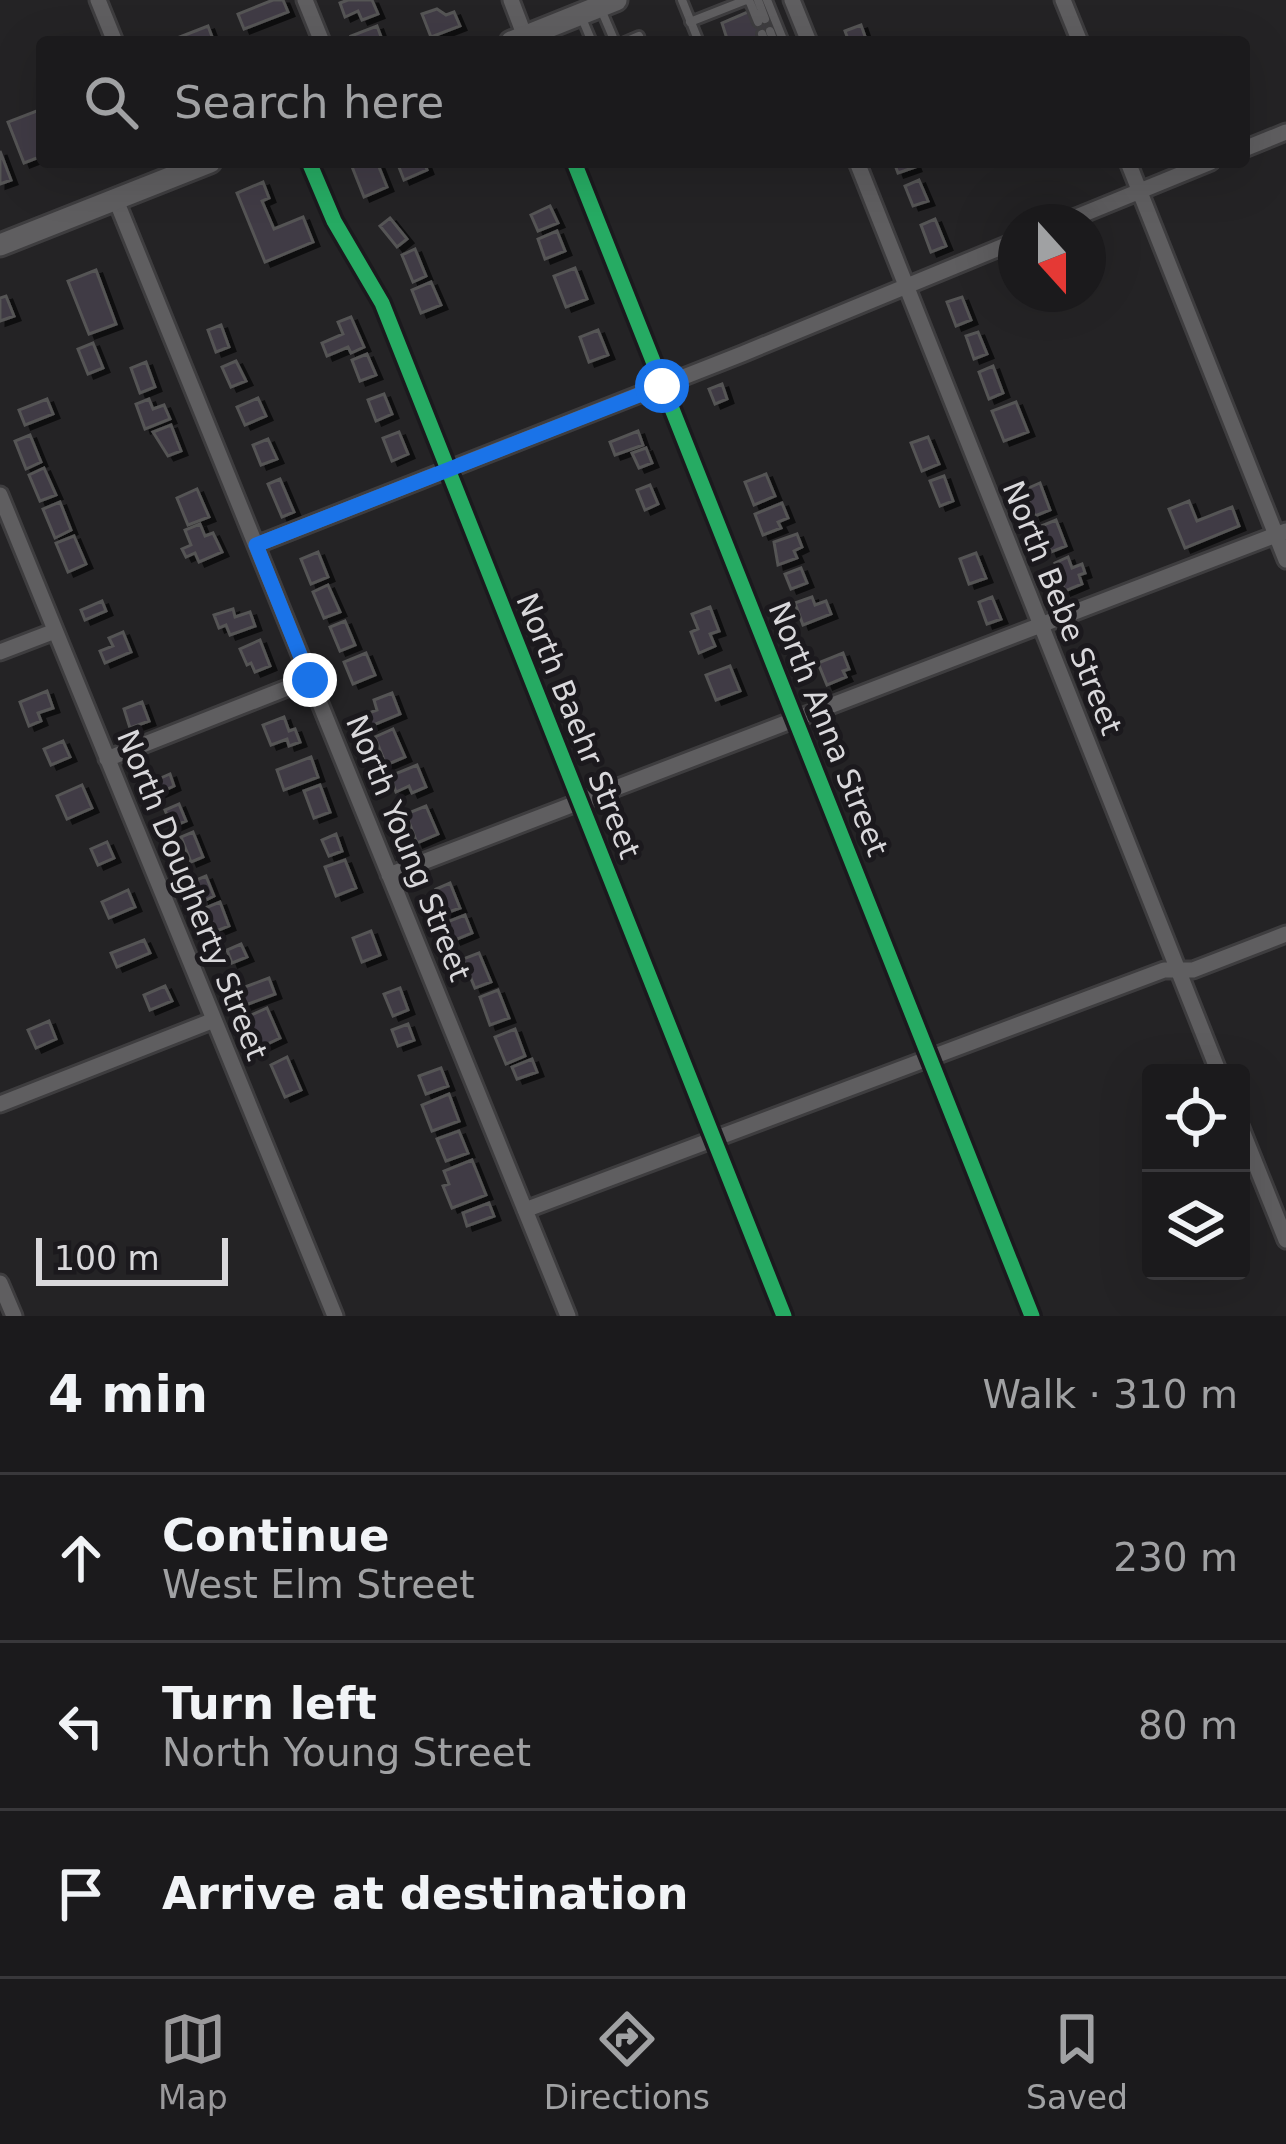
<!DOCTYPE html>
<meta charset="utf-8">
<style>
body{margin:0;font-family:"DejaVu Sans",sans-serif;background:#242325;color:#f1f3f6}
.controls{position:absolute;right:36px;bottom:36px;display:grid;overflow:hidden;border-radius:12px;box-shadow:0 12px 48px #0002}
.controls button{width:108px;height:108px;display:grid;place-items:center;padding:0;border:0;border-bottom:3px solid #39383b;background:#1b1a1c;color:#f1f3f6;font:60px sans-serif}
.compass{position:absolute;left:998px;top:204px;width:108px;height:108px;border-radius:50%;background:#1b1a1c;box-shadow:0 12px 48px #0002;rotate:159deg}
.scale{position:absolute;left:36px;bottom:30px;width:192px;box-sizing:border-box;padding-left:12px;border:6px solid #d9d8db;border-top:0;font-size:33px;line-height:42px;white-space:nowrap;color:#d9d8db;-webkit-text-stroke:9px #1b191d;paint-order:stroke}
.stop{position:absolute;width:36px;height:36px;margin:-27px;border:9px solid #1a73e8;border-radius:50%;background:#fff}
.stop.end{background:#1a73e8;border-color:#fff;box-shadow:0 3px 12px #0008}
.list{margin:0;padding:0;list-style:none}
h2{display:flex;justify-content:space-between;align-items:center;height:156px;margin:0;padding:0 48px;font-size:51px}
h2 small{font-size:39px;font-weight:400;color:#a0a1a3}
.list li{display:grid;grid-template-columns:78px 1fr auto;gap:36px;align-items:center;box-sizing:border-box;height:168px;padding:0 48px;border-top:3px solid #39383b}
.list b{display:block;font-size:45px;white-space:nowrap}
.list p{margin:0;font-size:39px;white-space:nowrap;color:#a0a1a3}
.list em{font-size:39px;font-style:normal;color:#a0a1a3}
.icon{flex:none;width:66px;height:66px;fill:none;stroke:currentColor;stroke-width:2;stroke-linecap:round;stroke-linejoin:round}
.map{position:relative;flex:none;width:1286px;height:1316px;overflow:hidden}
.search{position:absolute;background:#1b1a1c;box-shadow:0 12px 48px #0002;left:36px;right:36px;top:36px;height:132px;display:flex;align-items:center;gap:30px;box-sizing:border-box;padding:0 42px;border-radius:12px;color:#a0a1a3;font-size:45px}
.sheet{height:660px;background:#1b1a1c}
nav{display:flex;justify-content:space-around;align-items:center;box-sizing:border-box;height:168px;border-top:3px solid #39383b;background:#1b1a1c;font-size:33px;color:#a0a1a3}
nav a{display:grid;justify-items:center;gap:6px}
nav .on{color:#9a999b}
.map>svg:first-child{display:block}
.building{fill:#403a45;stroke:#555455;stroke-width:3;filter:url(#shadow)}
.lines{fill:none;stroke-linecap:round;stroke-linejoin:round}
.lane-casing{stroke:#3e3d3f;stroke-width:14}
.street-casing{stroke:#3e3d3f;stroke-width:21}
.secondary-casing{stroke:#3e3d3f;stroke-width:27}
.lane{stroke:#5f5e60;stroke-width:8}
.street{stroke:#5f5e60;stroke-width:15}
.secondary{stroke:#5f5e60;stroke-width:21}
.cycleway-casing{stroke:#1b191d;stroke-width:22}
.cycleway{stroke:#26ab63;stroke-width:15}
.route{stroke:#1a73e8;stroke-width:15}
.labels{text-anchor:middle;stroke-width:10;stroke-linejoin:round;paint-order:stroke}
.street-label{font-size:30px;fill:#d9d8db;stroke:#1b191d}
</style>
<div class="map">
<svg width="1286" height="1316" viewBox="0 0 1286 1316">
<defs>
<filter id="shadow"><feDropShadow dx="6" dy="4" stdDeviation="0" flood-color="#0009"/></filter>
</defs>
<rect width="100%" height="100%" fill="#242325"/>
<path class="building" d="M 273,0 L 283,0 L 288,12 L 244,29 L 238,14 Z
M 348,0 L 372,0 L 378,14 L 362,20 L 358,11 L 345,17 L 340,3 Z
M 437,9 L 446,15 L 454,12 L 460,26 L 431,37 L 422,14 Z
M 750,11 L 755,23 L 770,17 L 775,28 L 760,35 L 763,42 L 728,42 L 722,23 Z
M 861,25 L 867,42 L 849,42 L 845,31 Z
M 208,26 L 214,42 L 167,42 Z
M 377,26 L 383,42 L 354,42 L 351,36 Z
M 42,109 L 42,156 L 24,163 L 8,122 Z
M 0,151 L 11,180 L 0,184 Z
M 377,162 L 387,187 L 364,197 L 351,164 Z
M 397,162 L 424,162 L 427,170 L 404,180 Z
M 894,162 L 913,162 L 915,167 L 898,173 Z
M 919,180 L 928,201 L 913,206 L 905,186 Z
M 263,182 L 269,198 L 262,201 L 274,229 L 303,217 L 313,242 L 265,262 L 237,193 Z
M 550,206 L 558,223 L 538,231 L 531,215 Z
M 390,218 L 407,239 L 397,247 L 380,226 Z
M 935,219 L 946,246 L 931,252 L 921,225 Z
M 557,231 L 565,251 L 545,259 L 538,239 Z
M 415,249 L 426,276 L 413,282 L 402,255 Z
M 575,268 L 587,299 L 566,307 L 554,276 Z
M 96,270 L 116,324 L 89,334 L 68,281 Z
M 431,282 L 441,305 L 421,313 L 412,290 Z
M 6,296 L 14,316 L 0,321 L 0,298 Z
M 962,297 L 971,320 L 956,326 L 947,302 Z
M 351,317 L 364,347 L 351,353 L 348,347 L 327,356 L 322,343 L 343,334 L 338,322 Z
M 221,325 L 229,347 L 216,352 L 208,330 Z
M 598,330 L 608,355 L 589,362 L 580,337 Z
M 978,332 L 987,354 L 974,359 L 966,336 Z
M 93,343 L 103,368 L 88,374 L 78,349 Z
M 367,354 L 376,375 L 360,381 L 352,360 Z
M 236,361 L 246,381 L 231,387 L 222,367 Z
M 146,362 L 155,387 L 140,393 L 131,368 Z
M 993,366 L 1003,393 L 989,399 L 979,372 Z
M 722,384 L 727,399 L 715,404 L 709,389 Z
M 384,394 L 392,414 L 376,421 L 368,400 Z
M 258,398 L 266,416 L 245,425 L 237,407 Z
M 47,399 L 53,414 L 25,425 L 19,410 Z
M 149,399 L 153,409 L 164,405 L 170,419 L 145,429 L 136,404 Z
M 1016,402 L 1028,432 L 1004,441 L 992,411 Z
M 171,425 L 181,451 L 168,456 L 153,432 Z
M 638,431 L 643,445 L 615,455 L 610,442 Z
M 399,432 L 408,454 L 392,461 L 383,438 Z
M 30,435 L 41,462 L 26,469 L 15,441 Z
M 928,437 L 939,464 L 922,471 L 911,443 Z
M 268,439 L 277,459 L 261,465 L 253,445 Z
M 646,448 L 652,463 L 639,468 L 632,453 Z
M 44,468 L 56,495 L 40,501 L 29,475 Z
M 766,474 L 775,496 L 754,505 L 745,482 Z
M 944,476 L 953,501 L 940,506 L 930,481 Z
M 280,479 L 294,512 L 282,517 L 268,484 Z
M 1040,483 L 1050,510 L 1035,516 L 1024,490 Z
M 650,485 L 658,504 L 645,510 L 637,490 Z
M 197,489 L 209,517 L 188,525 L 177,498 Z
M 1189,501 L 1197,521 L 1232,507 L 1239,526 L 1185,548 L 1169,509 Z
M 60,502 L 71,530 L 55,538 L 43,509 Z
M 782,503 L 788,518 L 778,522 L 781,528 L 763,535 L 755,514 Z
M 1056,520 L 1066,546 L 1051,552 L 1041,526 Z
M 200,524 L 205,536 L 213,533 L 222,552 L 199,562 L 195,553 L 186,557 L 182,549 L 191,545 L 185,530 Z
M 797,534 L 802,547 L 794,551 L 797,558 L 778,565 L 774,542 Z
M 74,536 L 86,564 L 68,572 L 56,543 Z
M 318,552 L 328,577 L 311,584 L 301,559 Z
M 976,553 L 986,578 L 969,584 L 960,559 Z
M 1068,557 L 1072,568 L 1082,564 L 1085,573 L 1079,575 L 1082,584 L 1065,591 L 1055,563 Z
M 801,568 L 807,583 L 791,589 L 785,574 Z
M 328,585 L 340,612 L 324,618 L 313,592 Z
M 812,597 L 815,605 L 826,601 L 831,614 L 803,625 L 795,603 Z
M 992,597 L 1001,619 L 987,624 L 979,602 Z
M 102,601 L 106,611 L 85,620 L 81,610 Z
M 710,607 L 719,631 L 710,634 L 715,646 L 699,653 L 691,632 L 698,629 L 692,614 Z
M 233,609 L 235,617 L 250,612 L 255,626 L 230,635 L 226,625 L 219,628 L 214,615 Z
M 345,621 L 355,645 L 340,651 L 330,627 Z
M 123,632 L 131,652 L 105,663 L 100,651 L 113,646 L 109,638 Z
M 260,640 L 270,666 L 255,672 L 251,663 L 247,665 L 240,649 Z
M 366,653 L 375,675 L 353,684 L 344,662 Z
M 843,653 L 849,669 L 843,671 L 846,677 L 827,685 L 818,663 Z
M 730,666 L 740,691 L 716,700 L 706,675 Z
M 47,691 L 53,708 L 38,713 L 41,721 L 29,726 L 20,702 Z
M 392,693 L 400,714 L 371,726 L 366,714 L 377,710 L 374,700 Z
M 142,702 L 149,721 L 130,728 L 124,709 Z
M 284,717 L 289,731 L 295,729 L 300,742 L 289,746 L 287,739 L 271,745 L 263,725 Z
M 393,729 L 405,757 L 386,765 L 375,737 Z
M 63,741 L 70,757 L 51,765 L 44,749 Z
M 311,757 L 318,777 L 284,790 L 277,770 Z
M 417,765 L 426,787 L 412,793 L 409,786 L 396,792 L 390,776 Z
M 170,774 L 174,786 L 150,797 L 145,785 Z
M 82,785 L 92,808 L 67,819 L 57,796 Z
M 320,785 L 330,812 L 314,818 L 304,791 Z
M 179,804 L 186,821 L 172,827 L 165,810 Z
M 426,806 L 438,834 L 417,843 L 406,814 Z
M 193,832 L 203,857 L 191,862 L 181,837 Z
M 336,834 L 342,851 L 329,856 L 322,840 Z
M 107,842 L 114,858 L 98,865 L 91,849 Z
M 345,860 L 356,888 L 336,896 L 325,867 Z
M 206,876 L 214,896 L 204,901 L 196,880 Z
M 450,883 L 460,908 L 446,913 L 436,889 Z
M 128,890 L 135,907 L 109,918 L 102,902 Z
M 220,902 L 229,926 L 214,932 L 205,908 Z
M 465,915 L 472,933 L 455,940 L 447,922 Z
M 371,931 L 380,955 L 362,962 L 353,938 Z
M 144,940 L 150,953 L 117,967 L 111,953 Z
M 241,944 L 247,957 L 232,963 L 227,950 Z
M 479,953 L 491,982 L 475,988 L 463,959 Z
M 269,978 L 275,994 L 243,1006 L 237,990 Z
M 165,986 L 172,1001 L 150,1010 L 144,995 Z
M 400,988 L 408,1010 L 393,1016 L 384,994 Z
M 498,990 L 509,1018 L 490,1025 L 480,997 Z
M 267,1008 L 280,1038 L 261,1047 L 247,1017 Z
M 49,1021 L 56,1039 L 36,1048 L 28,1030 Z
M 408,1024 L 414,1040 L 398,1046 L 392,1030 Z
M 515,1029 L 525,1056 L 506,1064 L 495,1037 Z
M 287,1057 L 301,1090 L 285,1097 L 271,1065 Z
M 532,1059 L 537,1072 L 517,1079 L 512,1067 Z
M 441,1068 L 448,1086 L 426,1094 L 419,1076 Z
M 449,1094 L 459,1121 L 432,1131 L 422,1105 Z
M 459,1131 L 468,1153 L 446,1161 L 437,1139 Z
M 472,1160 L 486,1195 L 452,1208 L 443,1186 L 449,1184 L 444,1171 Z
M 489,1203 L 494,1216 L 467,1226 L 463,1213 Z"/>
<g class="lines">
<defs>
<path id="lane" d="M 682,0 L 699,42
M 749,0 L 758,22
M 758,0 L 765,19
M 767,0 L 784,42
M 600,7 L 615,42
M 581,16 L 592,42
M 690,22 L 746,0
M 770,31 L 774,42
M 762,34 L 765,42
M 625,42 L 639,36 L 641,42"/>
<path id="street" d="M 98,0 L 115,42
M 305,0 L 322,42
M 511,0 L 527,42
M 792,0 L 809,42
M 1063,0 L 1080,42
M 1244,149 L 1286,132
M 309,162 L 334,221 L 382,303 L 784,1316
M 574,162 L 1032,1316
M 857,162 L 1219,1073
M 1128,162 L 1286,560
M 116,200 L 568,1316
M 1064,222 L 1211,162
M 0,495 L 335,1316
M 256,545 L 742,354 L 1016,241
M 0,652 L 55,631
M 107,759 L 310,679
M 389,875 L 1286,531
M 0,1104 L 214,1020
M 1241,1128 L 1286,1240
M 525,1210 L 1164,970 L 1193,970 L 1286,934
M 0,1283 L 14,1316"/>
<path id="secondary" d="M 511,42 L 616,0
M 0,245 L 210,162"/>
</defs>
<use href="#lane" class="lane-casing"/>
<use href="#street" class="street-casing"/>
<use href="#secondary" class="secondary-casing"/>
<use href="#lane" class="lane"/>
<use href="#street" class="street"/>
<use href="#secondary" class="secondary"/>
<defs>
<path id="cycleway" d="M 309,162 L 334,221 L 382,303 L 784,1316
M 574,162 L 1032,1316"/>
</defs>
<use href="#cycleway" class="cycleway-casing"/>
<use href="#cycleway" class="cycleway"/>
</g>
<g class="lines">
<path class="route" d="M 310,680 L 256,545 L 662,386"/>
</g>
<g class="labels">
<g class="street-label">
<text transform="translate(1062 608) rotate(68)" y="10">North Bebe Street</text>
<text transform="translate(578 726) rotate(68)" y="10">North Baehr Street</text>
<text transform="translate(828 729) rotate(68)" y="10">North Anna Street</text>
<text transform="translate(408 848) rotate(68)" y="10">North Young Street</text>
<text transform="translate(192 895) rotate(68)" y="10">North Dougherty Street</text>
</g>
</g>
</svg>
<div class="controls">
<button><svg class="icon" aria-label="locate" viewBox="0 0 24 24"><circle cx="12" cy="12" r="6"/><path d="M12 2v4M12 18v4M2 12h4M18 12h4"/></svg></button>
<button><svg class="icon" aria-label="layers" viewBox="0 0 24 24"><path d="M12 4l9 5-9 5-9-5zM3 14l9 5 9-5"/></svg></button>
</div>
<svg class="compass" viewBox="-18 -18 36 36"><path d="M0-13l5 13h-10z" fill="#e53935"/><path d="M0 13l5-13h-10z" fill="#a0a1a3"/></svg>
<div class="scale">100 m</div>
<div class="stop" style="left:662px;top:386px"></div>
<div class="stop end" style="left:310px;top:680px"></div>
<div class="search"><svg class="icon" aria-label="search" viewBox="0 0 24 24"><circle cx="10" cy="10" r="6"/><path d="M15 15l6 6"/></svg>Search here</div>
</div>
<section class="sheet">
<h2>4 min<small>Walk · 310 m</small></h2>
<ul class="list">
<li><svg class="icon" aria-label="ahead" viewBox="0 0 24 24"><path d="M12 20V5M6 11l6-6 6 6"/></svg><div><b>Continue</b><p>West Elm Street</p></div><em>230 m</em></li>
<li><svg class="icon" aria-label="left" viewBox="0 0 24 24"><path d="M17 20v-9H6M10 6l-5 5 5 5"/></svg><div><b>Turn left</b><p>North Young Street</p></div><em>80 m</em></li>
<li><svg class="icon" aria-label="arrive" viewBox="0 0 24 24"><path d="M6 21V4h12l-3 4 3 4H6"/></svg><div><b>Arrive at destination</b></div></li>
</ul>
</section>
<nav>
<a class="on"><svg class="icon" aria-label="map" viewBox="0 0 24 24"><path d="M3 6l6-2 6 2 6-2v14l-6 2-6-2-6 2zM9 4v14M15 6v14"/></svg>Map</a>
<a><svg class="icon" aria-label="directions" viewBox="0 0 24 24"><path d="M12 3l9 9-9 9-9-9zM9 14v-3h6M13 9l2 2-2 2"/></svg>Directions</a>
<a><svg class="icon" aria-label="saved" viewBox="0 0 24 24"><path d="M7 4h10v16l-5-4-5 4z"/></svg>Saved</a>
</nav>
